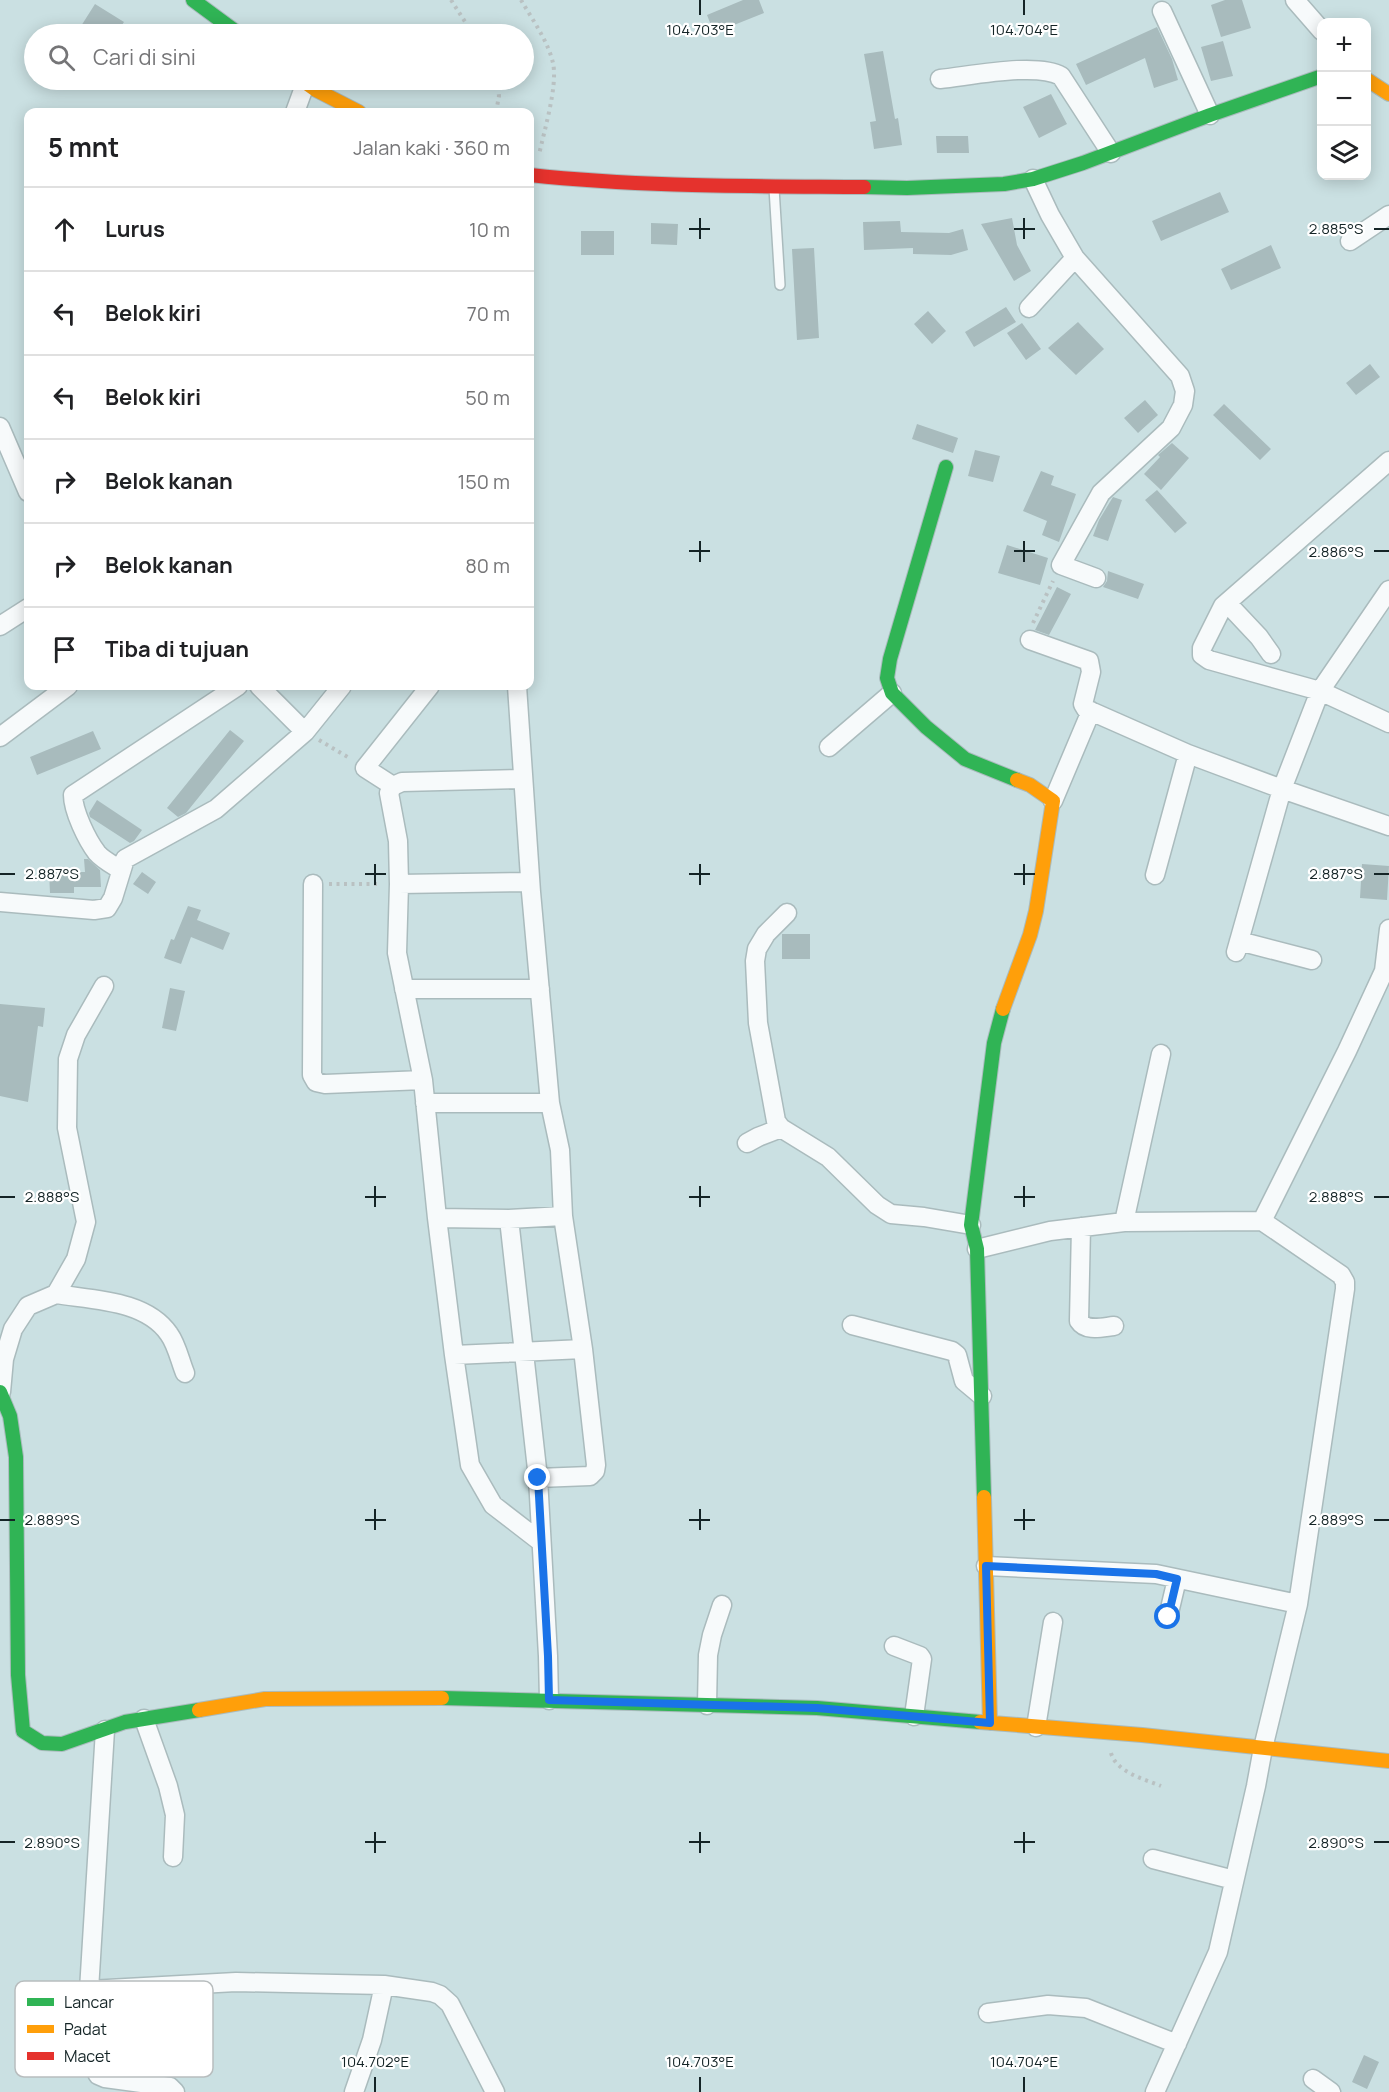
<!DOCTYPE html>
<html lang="id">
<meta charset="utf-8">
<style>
body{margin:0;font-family:Manrope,sans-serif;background:#f2f2f2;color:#202124}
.controls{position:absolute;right:18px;top:18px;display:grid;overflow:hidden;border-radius:12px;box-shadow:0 3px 15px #0003}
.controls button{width:54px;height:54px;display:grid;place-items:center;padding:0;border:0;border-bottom:2px solid #e0e0e0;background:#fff;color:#202124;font:30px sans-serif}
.stop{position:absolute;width:18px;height:18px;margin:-14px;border:4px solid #1a73e8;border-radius:50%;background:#fff}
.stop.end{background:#1a73e8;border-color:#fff;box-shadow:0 2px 6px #0008}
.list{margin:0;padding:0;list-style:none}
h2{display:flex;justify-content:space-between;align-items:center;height:78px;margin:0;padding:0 24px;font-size:26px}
h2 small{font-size:20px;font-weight:400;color:#757577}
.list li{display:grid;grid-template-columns:39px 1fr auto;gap:18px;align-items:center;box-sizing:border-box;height:84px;padding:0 24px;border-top:2px solid #e0e0e0}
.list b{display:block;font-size:22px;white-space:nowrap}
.list em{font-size:20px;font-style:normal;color:#757577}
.icon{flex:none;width:33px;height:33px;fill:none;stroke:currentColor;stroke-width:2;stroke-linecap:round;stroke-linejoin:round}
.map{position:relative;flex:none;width:1389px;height:2092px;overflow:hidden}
.search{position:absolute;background:#fff;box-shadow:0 3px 15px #0003;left:24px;top:24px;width:510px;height:66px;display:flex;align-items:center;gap:15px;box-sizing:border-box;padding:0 21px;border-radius:33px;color:#757577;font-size:22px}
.panel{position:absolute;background:#fff;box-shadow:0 3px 15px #0003;left:24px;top:108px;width:510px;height:582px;border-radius:12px}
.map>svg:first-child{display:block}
.building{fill:#a8bbbd}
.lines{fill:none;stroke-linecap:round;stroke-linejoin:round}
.lane-casing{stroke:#aabbbd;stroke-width:12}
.street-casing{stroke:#aabbbd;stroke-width:21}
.fast-casing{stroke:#aabbbd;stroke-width:16}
.slow-casing{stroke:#aabbbd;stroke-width:16}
.jam-casing{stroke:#aabbbd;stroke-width:16}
.path{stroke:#b9c1c2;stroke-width:4;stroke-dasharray:3 4.5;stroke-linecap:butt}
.lane{stroke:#f7fafb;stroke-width:9}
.street{stroke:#f7fafb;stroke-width:18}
.fast{stroke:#30b455;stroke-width:14}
.slow{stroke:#ff9f0a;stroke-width:14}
.jam{stroke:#e5322d;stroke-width:14}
.route{stroke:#1a73e8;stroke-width:8}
.ticks{fill:none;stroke:#142426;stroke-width:2}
.key{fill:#fff;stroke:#b8bdbe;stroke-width:1.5}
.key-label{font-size:16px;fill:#142426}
.ticks-label{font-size:15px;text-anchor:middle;fill:#142426;stroke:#fff;stroke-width:4.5;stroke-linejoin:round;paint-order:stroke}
</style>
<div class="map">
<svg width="1389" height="2092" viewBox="0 0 1389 2092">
<rect width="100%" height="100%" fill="#cae0e2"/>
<path class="building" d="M 743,0 L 759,0 L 764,13 L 714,33 L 707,15 Z
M 1225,0 L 1242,0 L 1251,28 L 1221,37 L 1211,5 Z
M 95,4 L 124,22 L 116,34 L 76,34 Z
M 1157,27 L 1172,59 L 1178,80 L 1154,88 L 1145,58 L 1086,85 L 1076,64 Z
M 1223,41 L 1233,76 L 1211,81 L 1201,47 Z
M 883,51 L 895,119 L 898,118 L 902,145 L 874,149 L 870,122 L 876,121 L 864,54 Z
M 1051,94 L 1067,124 L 1039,138 L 1023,107 Z
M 936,136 L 968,136 L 969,153 L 937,153 Z
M 1220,192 L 1229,212 L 1161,241 L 1152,221 Z
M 1012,218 L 1017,245 L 1031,271 L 1014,281 L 981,224 Z
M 900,221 L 901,232 L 949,233 L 963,229 L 968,250 L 951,255 L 913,254 L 913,248 L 864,250 L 863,222 Z
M 651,223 L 678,224 L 677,245 L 651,244 Z
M 581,231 L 614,231 L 614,255 L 581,255 Z
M 1271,245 L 1281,268 L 1231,290 L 1221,269 Z
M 814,248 L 819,338 L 797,340 L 792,249 Z
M 1006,307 L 1016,322 L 974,347 L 965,332 Z
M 928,311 L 946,331 L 932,344 L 914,324 Z
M 1078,322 L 1104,349 L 1076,375 L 1048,348 Z
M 1022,323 L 1041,349 L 1026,360 L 1007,333 Z
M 1370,364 L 1380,377 L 1356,395 L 1346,383 Z
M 1145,400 L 1158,415 L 1138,433 L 1124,418 Z
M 1224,404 L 1271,449 L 1260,460 L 1213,415 Z
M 917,424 L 958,438 L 953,453 L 912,439 Z
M 1172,443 L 1189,458 L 1161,490 L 1144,474 L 1160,457 L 1158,455 Z
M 975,450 L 1000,456 L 993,482 L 968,476 Z
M 1041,471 L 1054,476 L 1051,485 L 1076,494 L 1059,542 L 1042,535 L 1047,521 L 1023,511 Z
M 1157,490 L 1187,523 L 1175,533 L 1145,500 Z
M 1113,497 L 1122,500 L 1108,541 L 1093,536 L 1099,520 Z
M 1007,545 L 1048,558 L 1040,585 L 998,573 Z
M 1108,571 L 1144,584 L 1138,599 L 1103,587 L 1107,581 Z
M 1057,587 L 1071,594 L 1049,635 L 1035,630 Z
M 230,730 L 244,741 L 186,813 L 178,817 L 167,808 Z
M 93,731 L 101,749 L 37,775 L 30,757 Z
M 97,800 L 142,830 L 134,841 L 130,843 L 90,817 L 89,813 Z
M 84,859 L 88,859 L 100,870 L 101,887 L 74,887 L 74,893 L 50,893 L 49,872 L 85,872 Z
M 1362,864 L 1389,866 L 1387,900 L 1360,898 Z
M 142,872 L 156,882 L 148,894 L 133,884 Z
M 188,906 L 201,910 L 197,920 L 230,933 L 223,950 L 191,937 L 181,964 L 164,958 L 171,939 L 174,940 Z
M 782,934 L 810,934 L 810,959 L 782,959 Z
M 170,988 L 185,991 L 176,1031 L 162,1028 Z
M 0,1004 L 45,1008 L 43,1027 L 38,1026 L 28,1102 L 0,1096 Z
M 1364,2055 L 1379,2062 L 1367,2089 L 1352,2082 Z"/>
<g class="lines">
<defs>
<path id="lane" d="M 774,188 L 780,285"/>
<path id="street" d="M 1295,0 L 1322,31
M 1162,11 L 1210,115
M 940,79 C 970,76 1037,62 1061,76 L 1111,153
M 295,112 L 306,82
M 1033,179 L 1050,215 L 1075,258 L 1180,376 L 1185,391 L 1183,405 L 1171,428 L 1101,493 L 1061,565 L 1096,578
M 1350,241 L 1389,215
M 1029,308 L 1075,258
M 0,427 L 28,492
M 1389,461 L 1223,606 L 1202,648 L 1202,655 L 1209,660 L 1320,691 L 1389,723
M 1227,603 L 1259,637 L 1271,654
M 0,626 L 28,608
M 1030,640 L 1089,661 L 1091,672 L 1083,704 L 1086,709 L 1188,754
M 259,686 L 305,732
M 0,737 L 68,686
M 829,747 L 892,693
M 393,786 L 365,768 L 430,686
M 1053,801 L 1091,711
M 121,870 C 113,865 103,860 97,853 C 87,840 73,811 73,795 L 238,686
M 1155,875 L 1188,754 L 1282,789 L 1389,826
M 313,884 L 312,1075 L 316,1082 L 325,1084 L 423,1080 L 437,1218
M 399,884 L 530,882
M 0,902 L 94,910 L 107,908 L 113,898 L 125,859 L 216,809 L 305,732 L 342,686
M 787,913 L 766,934 L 757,949 L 755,961 L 758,1023 L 776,1121 L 781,1128 L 828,1157 L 877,1205 L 891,1214 L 924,1217 L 971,1225
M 1239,941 L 1312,960
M 1236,952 L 1282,789 L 1320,691 L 1389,590
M 404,989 L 540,989
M 423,1080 L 397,953 L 399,884 L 398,841 L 389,793 L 393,786 L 402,782 L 523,779
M 425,1103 L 550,1103 L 531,892 L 517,686
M 550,1103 L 560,1150 L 563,1216
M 747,1143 L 758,1137 L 781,1128
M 509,1219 L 538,1478 L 548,1656 L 549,1700
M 1124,1222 L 1161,1054
M 1081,1227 L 1079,1321 C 1086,1332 1103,1327 1114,1326
M 977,1249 L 1050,1231 L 1124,1222 L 1262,1221 L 1347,1051 L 1384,971 L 1389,929
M 56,1294 C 93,1300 146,1300 169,1334 C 177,1345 180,1361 185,1373
M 852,1325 L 952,1351 L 957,1355 L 964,1381 L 982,1396
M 454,1355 L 583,1349
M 1,1392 L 4,1359 L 13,1329 L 28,1306 L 56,1294 L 76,1259 L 86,1222 L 67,1128 L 68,1059 L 76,1035 L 104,986
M 538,1478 L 590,1476 L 595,1471 L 596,1465 L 583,1349 L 563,1216 L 509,1219 L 437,1218 L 454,1355 L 470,1465 L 493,1505 L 541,1542
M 986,1566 L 1156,1574 L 1298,1604
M 1168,1617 L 1177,1579
M 894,1646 L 920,1656 L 922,1659 L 914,1716
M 707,1705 L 708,1655 L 712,1635 L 722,1605
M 144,1719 L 168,1786 L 175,1815 L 173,1857
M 1036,1727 L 1053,1622
M 105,1730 L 89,1990 L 95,2069 L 98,2075 L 105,2078 L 170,2087 L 175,2092
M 1153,1859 L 1234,1880
M 89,1990 L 236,1982 L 384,1985 L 432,1992 L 440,1995 L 450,2004 L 495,2092
M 988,2013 L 1048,2005 L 1086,2008 L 1177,2044
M 1313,2079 L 1331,2092
M 354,2092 L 372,2040 L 384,1985
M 1155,2092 L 1218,1952 L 1256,1786 L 1263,1748 L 1298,1604 L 1345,1289 L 1345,1282 L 1341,1275 L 1262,1221"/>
<path id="fast" d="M 193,0 L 239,34
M 864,187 L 907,188 L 1004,184 L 1033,179 L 1083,163 L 1210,115 L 1322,76
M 946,467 L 890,659 L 887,678 L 892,693 L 926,727 L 965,759 L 1017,780
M 0,1392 L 10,1416 L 16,1457 L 18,1675 L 23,1731 L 42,1743 L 62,1744 L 125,1722 L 199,1710
M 984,1497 L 977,1249 L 971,1225 L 994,1043 L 1003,1009
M 442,1698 L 817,1708 L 980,1722"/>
<path id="slow" d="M 1366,79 L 1389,94
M 302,80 L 316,90 L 359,112
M 1003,1009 L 1030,935 L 1036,911 L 1053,801 L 1030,785 L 1017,780
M 984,1497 L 990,1723
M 199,1710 L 265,1699 L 442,1698
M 980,1722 L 1142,1735 L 1389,1761"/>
<path id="jam" d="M 530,175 C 641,187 752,186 864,187"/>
</defs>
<use href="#lane" class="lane-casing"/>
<use href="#street" class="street-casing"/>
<use href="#fast" class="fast-casing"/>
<use href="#slow" class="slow-casing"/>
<use href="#jam" class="jam-casing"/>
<path class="path" d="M 451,0 L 473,34
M 521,0 C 532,19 548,41 553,63 C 558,86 544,131 539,155
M 496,112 L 499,96 L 497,80
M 1033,623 L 1053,581
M 319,740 L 351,759
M 329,884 L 381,884
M 1111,1753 C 1116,1772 1144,1779 1161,1786"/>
<use href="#lane" class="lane"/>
<use href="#street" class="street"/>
<use href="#fast" class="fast"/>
<use href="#slow" class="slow"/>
<use href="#jam" class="jam"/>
</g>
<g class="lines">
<path class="route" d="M 538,1478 L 548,1656 L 549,1700 L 817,1708 L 990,1723 L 986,1566 L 1156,1574 L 1177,1579 L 1168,1617"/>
</g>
<path class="ticks" d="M 700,0 L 700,15M 1024,0 L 1024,15M 700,218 L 700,239M 1024,218 L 1024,239M 689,229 L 710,229M 1014,229 L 1035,229M 1374,229 L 1389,229M 700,541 L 700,562M 1024,541 L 1024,562M 689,551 L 710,551M 1014,551 L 1035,551M 1374,551 L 1389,551M 375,864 L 375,885M 700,864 L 700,885M 1024,864 L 1024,885M 0,874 L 15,874M 365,874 L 386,874M 689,874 L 710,874M 1014,874 L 1035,874M 1374,874 L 1389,874M 375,1186 L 375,1207M 700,1186 L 700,1207M 1024,1186 L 1024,1207M 0,1197 L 15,1197M 365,1197 L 386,1197M 689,1197 L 710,1197M 1014,1197 L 1035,1197M 1374,1197 L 1389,1197M 375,1509 L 375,1530M 700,1509 L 700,1530M 1024,1509 L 1024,1530M 0,1520 L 15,1520M 365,1520 L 386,1520M 689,1520 L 710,1520M 1014,1520 L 1035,1520M 1374,1520 L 1389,1520M 375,1832 L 375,1853M 700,1832 L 700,1853M 1024,1832 L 1024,1853M 0,1842 L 15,1842M 365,1842 L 386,1842M 689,1842 L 710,1842M 1014,1842 L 1035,1842M 1374,1842 L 1389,1842M 375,2077 L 375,2092M 700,2077 L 700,2092M 1024,2077 L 1024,2092"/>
<rect x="15" y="1981" width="198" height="96" rx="9" class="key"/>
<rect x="27" y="1998" width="27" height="8" fill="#30b455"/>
<rect x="27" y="2025" width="27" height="8" fill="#ff9f0a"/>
<rect x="27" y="2052" width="27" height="8" fill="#e5322d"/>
<g class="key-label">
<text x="64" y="2008">Lancar</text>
<text x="64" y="2035">Padat</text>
<text x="64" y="2062">Macet</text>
</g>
<g class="ticks-label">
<text x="700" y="35">104.703°E</text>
<text x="1024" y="35">104.704°E</text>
<text x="1336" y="234">2.885°S</text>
<text x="1336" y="557">2.886°S</text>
<text x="52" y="879">2.887°S</text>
<text x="1336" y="879">2.887°S</text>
<text x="52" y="1202">2.888°S</text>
<text x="1336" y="1202">2.888°S</text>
<text x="52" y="1525">2.889°S</text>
<text x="1336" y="1525">2.889°S</text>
<text x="52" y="1848">2.890°S</text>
<text x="1336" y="1848">2.890°S</text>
<text x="375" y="2067">104.702°E</text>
<text x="700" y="2067">104.703°E</text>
<text x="1024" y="2067">104.704°E</text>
</g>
</svg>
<div class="controls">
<button>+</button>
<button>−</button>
<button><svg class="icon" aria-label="layers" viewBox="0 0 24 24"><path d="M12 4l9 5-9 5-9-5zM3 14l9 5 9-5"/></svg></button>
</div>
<div class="stop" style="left:1168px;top:1617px"></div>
<div class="stop end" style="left:538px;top:1478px"></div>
<div class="search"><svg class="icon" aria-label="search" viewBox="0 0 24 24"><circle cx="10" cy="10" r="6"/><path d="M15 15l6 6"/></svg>Cari di sini</div>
<section class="panel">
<h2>5 mnt<small>Jalan kaki · 360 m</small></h2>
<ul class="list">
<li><svg class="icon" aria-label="ahead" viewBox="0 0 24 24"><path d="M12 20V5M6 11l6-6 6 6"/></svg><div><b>Lurus</b></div><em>10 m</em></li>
<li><svg class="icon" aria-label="left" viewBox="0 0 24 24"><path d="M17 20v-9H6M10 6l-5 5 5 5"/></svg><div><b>Belok kiri</b></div><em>70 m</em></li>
<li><svg class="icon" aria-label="left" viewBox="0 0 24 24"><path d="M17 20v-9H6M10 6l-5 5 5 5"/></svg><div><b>Belok kiri</b></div><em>50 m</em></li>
<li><svg class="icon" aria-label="right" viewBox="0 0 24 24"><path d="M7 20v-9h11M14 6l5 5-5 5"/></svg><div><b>Belok kanan</b></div><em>150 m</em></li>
<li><svg class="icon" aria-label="right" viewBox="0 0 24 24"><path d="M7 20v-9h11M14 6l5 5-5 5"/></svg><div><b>Belok kanan</b></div><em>80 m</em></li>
<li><svg class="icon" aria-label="arrive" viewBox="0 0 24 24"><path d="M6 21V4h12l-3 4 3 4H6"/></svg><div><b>Tiba di tujuan</b></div></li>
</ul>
</section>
</div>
